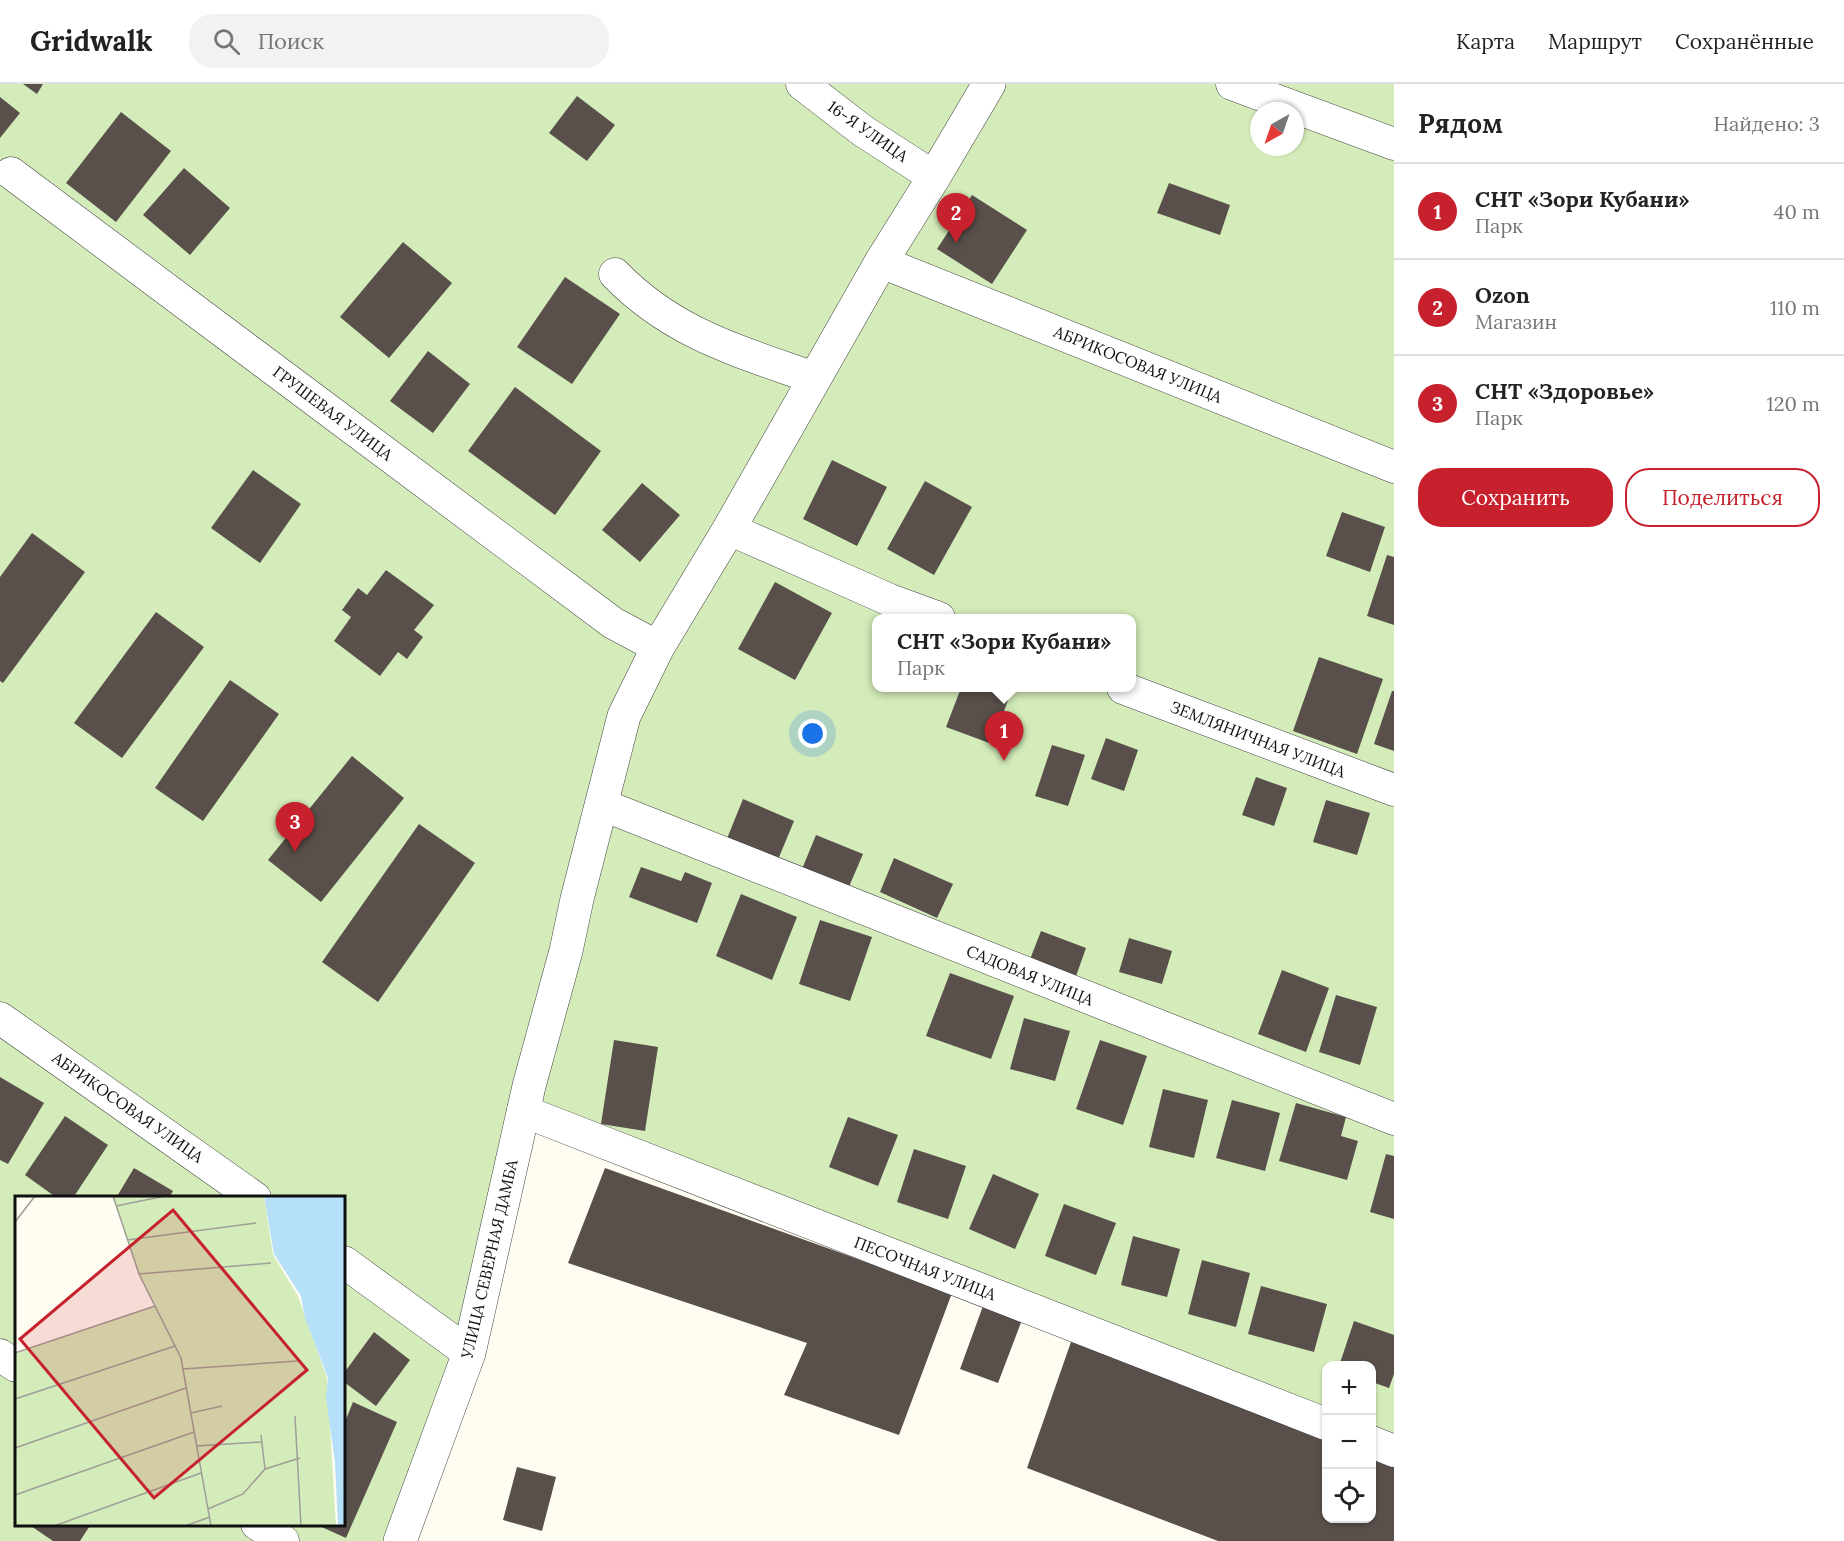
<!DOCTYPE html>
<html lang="ru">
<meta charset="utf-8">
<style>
body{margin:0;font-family:Lora,serif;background:#f2f2f2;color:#222}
.controls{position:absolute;right:18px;bottom:18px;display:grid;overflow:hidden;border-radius:12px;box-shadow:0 2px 4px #0004}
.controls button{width:54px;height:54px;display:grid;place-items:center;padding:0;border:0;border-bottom:2px solid #e0e0e0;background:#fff;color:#222;font:30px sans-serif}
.compass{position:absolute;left:1250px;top:18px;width:54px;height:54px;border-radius:50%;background:#fff;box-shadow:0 2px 4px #0004;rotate:220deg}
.you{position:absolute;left:813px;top:650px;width:21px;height:21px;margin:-15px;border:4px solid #fff;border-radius:50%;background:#1a73e8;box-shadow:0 0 0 9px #1a73e833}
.badge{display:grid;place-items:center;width:39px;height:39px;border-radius:50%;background:#c6212c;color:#fff;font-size:20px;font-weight:700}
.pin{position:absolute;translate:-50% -50px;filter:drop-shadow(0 2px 3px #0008)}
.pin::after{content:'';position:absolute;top:32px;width:21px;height:18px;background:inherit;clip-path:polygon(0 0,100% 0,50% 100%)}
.popup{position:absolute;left:872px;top:530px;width:264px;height:78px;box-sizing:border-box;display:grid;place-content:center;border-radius:12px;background:#fff;filter:drop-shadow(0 2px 4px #0005);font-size:20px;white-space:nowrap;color:#767676}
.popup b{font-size:22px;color:#222}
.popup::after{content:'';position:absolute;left:50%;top:100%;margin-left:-12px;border:12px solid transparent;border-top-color:#fff}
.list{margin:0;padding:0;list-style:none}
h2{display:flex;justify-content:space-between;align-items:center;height:78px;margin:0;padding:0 24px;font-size:26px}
h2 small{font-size:20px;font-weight:400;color:#767676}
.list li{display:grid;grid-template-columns:39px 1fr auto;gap:18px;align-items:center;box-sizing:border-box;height:96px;padding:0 24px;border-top:2px solid #e0e0e0}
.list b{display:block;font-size:22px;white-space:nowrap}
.list p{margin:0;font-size:20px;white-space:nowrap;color:#767676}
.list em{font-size:20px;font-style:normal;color:#767676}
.actions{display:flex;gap:12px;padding:18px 24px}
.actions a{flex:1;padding:14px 0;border:2px solid #c6212c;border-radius:24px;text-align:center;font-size:21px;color:#c6212c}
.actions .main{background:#c6212c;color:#fff}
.icon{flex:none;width:33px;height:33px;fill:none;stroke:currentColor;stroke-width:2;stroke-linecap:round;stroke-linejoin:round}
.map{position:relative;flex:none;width:1394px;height:1457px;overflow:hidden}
header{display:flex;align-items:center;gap:36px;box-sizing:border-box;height:84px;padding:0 30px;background:#fff;border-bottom:2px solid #e0e0e0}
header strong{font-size:28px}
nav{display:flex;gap:33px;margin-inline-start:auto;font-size:21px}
.search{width:420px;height:54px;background:#f2f2f2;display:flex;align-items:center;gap:15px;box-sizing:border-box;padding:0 21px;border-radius:24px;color:#767676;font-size:22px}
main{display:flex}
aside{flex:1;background:#fff}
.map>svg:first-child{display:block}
.green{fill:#d4ecb9;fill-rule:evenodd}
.building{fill:#59504b}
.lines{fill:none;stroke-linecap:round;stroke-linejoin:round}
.minor-casing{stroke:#434343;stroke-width:33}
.tertiary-casing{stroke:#434343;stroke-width:34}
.minor{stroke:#fff;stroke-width:32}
.tertiary{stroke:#fff;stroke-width:33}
.labels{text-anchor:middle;stroke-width:6;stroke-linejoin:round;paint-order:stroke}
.street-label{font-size:16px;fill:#101010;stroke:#fff}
.inset-road{fill:none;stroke:#9f9e98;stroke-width:1.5}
.view{fill:#c6212c;fill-opacity:0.15;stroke:#c6212c;stroke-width:3}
.inset-edge{fill:none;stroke:#101010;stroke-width:3}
</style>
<header>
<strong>Gridwalk</strong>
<div class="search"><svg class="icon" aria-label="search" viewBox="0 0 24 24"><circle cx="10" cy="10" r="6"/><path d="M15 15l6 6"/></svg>Поиск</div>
<nav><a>Карта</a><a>Маршрут</a><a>Сохранённые</a></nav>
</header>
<main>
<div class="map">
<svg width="1394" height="1457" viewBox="0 0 1394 1457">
<rect width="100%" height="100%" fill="#fffcf2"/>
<path class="green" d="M 0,0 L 1394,0 L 1394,1360 L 1372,1352 L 1372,1282 L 1326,1282 L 1326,1334 L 524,1027 L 400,1457 L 0,1457 ZM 1259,27 L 1295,27 L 1295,63 L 1259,63 ZM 876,534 L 1132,534 L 1132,604 L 876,604 ZM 16,1114 L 344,1114 L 344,1440 L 16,1440 Z"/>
<path class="building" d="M 23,0 L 43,0 L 37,10 Z
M 577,12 L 615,41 L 587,77 L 549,49 Z
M 0,13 L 20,29 L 0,54 Z
M 121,28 L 171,67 L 116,138 L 66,99 Z
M 184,84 L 230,124 L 190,171 L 143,131 Z
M 1169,99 L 1230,121 L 1220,151 L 1157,129 Z
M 972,111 L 1027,146 L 992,200 L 937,165 Z
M 403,158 L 452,199 L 389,274 L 340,233 Z
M 565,193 L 620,230 L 572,300 L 517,263 Z
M 428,267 L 470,300 L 433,349 L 390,317 Z
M 515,303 L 601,367 L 555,431 L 468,367 Z
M 832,376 L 887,403 L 857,462 L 803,435 Z
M 253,386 L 301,420 L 260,479 L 211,444 Z
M 925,397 L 972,423 L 934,491 L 887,465 Z
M 642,399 L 680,431 L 640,478 L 602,446 Z
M 1342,428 L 1385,443 L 1370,488 L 1326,472 Z
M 32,449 L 85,488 L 3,599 L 0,597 L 0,493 Z
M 1387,471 L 1394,473 L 1394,541 L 1367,532 Z
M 386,486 L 434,521 L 414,546 L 423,553 L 407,575 L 398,568 L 380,592 L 334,557 L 351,533 L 342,526 L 358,504 L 367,511 Z
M 775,498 L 832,529 L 795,596 L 738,565 Z
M 156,528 L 204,563 L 122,674 L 74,639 Z
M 1319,573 L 1383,595 L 1357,670 L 1293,647 Z
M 230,596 L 279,630 L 203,737 L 155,704 Z
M 961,604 L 1000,604 L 1011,608 L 992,660 L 946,643 Z
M 1392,607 L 1394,607 L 1394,667 L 1374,660 Z
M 1106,654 L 1138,666 L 1124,707 L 1091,695 Z
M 1052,661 L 1085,671 L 1068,722 L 1035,712 Z
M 352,672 L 404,714 L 321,818 L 268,776 Z
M 1256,693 L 1287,704 L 1274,742 L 1242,731 Z
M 743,715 L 794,737 L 777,778 L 726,757 Z
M 1326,716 L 1370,729 L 1357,771 L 1313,758 Z
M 419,740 L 475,779 L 378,918 L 322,878 Z
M 816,751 L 863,770 L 848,805 L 802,785 Z
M 894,774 L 953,800 L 937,834 L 880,808 Z
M 641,783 L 681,797 L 685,788 L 712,799 L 697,839 L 629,813 Z
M 741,810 L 797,833 L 772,896 L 716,872 Z
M 820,836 L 872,853 L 850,917 L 799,900 Z
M 1041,847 L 1086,864 L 1075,895 L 1029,878 Z
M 1129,854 L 1172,867 L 1162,900 L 1119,888 Z
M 1282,886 L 1329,904 L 1306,968 L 1258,950 Z
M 950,889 L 1014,912 L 991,975 L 926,952 Z
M 1336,911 L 1377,923 L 1360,981 L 1319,968 Z
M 1024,934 L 1070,947 L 1055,997 L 1010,985 Z
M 614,956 L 658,963 L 645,1047 L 601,1040 Z
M 1100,956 L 1147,972 L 1123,1041 L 1076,1025 Z
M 0,993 L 44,1019 L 8,1080 L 0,1076 Z
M 1163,1005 L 1208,1016 L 1194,1074 L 1149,1063 Z
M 1232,1016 L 1280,1029 L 1265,1087 L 1216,1074 Z
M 1296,1019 L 1346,1033 L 1341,1052 L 1358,1057 L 1347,1096 L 1279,1077 Z
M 65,1032 L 108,1061 L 73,1114 L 57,1114 L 25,1091 Z
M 848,1033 L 898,1051 L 878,1102 L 829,1083 Z
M 914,1065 L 966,1082 L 948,1135 L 897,1118 Z
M 1386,1070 L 1394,1072 L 1394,1135 L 1370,1128 Z
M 134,1084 L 173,1107 L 169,1114 L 116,1114 Z
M 605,1084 L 952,1209 L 899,1351 L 784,1311 L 807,1259 L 568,1179 Z
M 993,1090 L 1039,1110 L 1015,1165 L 969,1145 Z
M 1064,1120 L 1116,1139 L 1096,1191 L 1045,1172 Z
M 1133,1152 L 1180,1165 L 1167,1213 L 1121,1201 Z
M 1202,1176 L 1250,1189 L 1236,1243 L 1188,1230 Z
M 1261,1202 L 1327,1220 L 1314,1268 L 1248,1250 Z
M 983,1222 L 1022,1236 L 998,1299 L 960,1285 Z
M 1354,1237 L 1394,1251 L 1394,1290 L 1389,1304 L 1372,1298 L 1372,1282 L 1339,1282 Z
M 374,1248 L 410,1276 L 376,1322 L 344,1298 L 344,1289 Z
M 1072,1255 L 1326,1355 L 1326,1434 L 1372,1434 L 1372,1373 L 1394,1381 L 1394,1457 L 1218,1457 L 1027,1384 Z
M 353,1318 L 397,1338 L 346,1454 L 315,1440 L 344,1440 L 344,1340 Z
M 517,1383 L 556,1393 L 542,1447 L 503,1436 Z
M 28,1440 L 91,1440 L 80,1457 L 53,1457 Z"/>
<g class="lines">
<defs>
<path id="minor" d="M 802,0 L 863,47 L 934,93
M 1232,0 L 1394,60
M 11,89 L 613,539 L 658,563
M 881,178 L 1394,383
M 615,190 C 673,250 739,267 814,294
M 729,445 L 890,516 L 939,534
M 1123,604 L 1394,706
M 603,721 L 1394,1035
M 0,934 L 255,1114
M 523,1027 L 1326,1340
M 344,1178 L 469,1269
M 0,1271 L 16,1282
M 1372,1358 L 1394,1367
M 257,1440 L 283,1457"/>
<path id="tertiary" d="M 400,1457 L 469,1269 L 529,1002 L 566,867 L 577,815 L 624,632 L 658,563 L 729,445 L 881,178 L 934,93 L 989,0"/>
</defs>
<use href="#minor" class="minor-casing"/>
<use href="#tertiary" class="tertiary-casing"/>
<use href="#minor" class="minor"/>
<use href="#tertiary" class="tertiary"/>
</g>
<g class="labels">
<g class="street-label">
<text transform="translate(868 47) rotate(35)" y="6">16-Я УЛИЦА</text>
<text transform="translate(1138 280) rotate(22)" y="6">АБРИКОСОВАЯ УЛИЦА</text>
<text transform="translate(333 329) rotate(37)" y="6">ГРУШЕВАЯ УЛИЦА</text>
<text transform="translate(1258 655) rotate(21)" y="6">ЗЕМЛЯНИЧНАЯ УЛИЦА</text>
<text transform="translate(1030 891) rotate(22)" y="6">САДОВАЯ УЛИЦА</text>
<text transform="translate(128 1023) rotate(35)" y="6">АБРИКОСОВАЯ УЛИЦА</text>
<text transform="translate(489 1175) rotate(-77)" y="6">УЛИЦА СЕВЕРНАЯ ДАМБА</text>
<text transform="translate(925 1184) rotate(21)" y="6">ПЕСОЧНАЯ УЛИЦА</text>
</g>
</g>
<g transform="translate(15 1112)">
<rect width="330" height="330" fill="#fffcf2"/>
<path d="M 98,0 L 249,0 L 258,59 L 283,100 L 312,182 L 321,330 L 0,330 L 0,158 L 140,110 L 124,78 Z" fill="#d4ecb9"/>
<path d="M 249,0 L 330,0 L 330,330 L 323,330 L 320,267 L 311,201 L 313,182 L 290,122 L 286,100 L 259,58 Z" fill="#b5e0f8"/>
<path class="inset-road" d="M 98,0 L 124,78 L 166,162 L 196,330M 101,10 L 150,0M 0,26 L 20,0M 112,44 L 241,27M 124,78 L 256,67M 0,157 L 140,110M 168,173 L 283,165M 0,203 L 160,150M 176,217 L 207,210M 280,220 L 286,330M 181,250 L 246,246M 0,252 L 171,192M 250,273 L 285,262M 0,299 L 179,236M 193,313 L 228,298 L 250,273 L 246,239M 39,330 L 186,277M 170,330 L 195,321"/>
<path class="view" d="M 158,14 L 292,174 L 139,302 L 5,143 Z"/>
<rect width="330" height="330" class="inset-edge"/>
</g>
</svg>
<div class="controls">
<button>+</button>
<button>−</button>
<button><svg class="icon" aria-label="locate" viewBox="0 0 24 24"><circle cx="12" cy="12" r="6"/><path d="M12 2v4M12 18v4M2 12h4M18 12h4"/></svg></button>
</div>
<svg class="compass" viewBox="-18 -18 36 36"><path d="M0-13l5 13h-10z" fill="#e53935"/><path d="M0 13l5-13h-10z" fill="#767676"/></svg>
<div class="you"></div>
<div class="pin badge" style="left:1004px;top:677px">1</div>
<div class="popup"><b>СНТ «Зори Кубани»</b>Парк</div>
<div class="pin badge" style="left:956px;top:159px">2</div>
<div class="pin badge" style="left:295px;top:768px">3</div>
</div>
<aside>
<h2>Рядом<small>Найдено: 3</small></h2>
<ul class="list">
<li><span class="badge">1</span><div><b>СНТ «Зори Кубани»</b><p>Парк</p></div><em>40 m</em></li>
<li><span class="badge">2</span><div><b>Ozon</b><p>Магазин</p></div><em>110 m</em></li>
<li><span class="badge">3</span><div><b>СНТ «Здоровье»</b><p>Парк</p></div><em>120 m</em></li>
</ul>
<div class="actions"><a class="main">Сохранить</a><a>Поделиться</a></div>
</aside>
</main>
